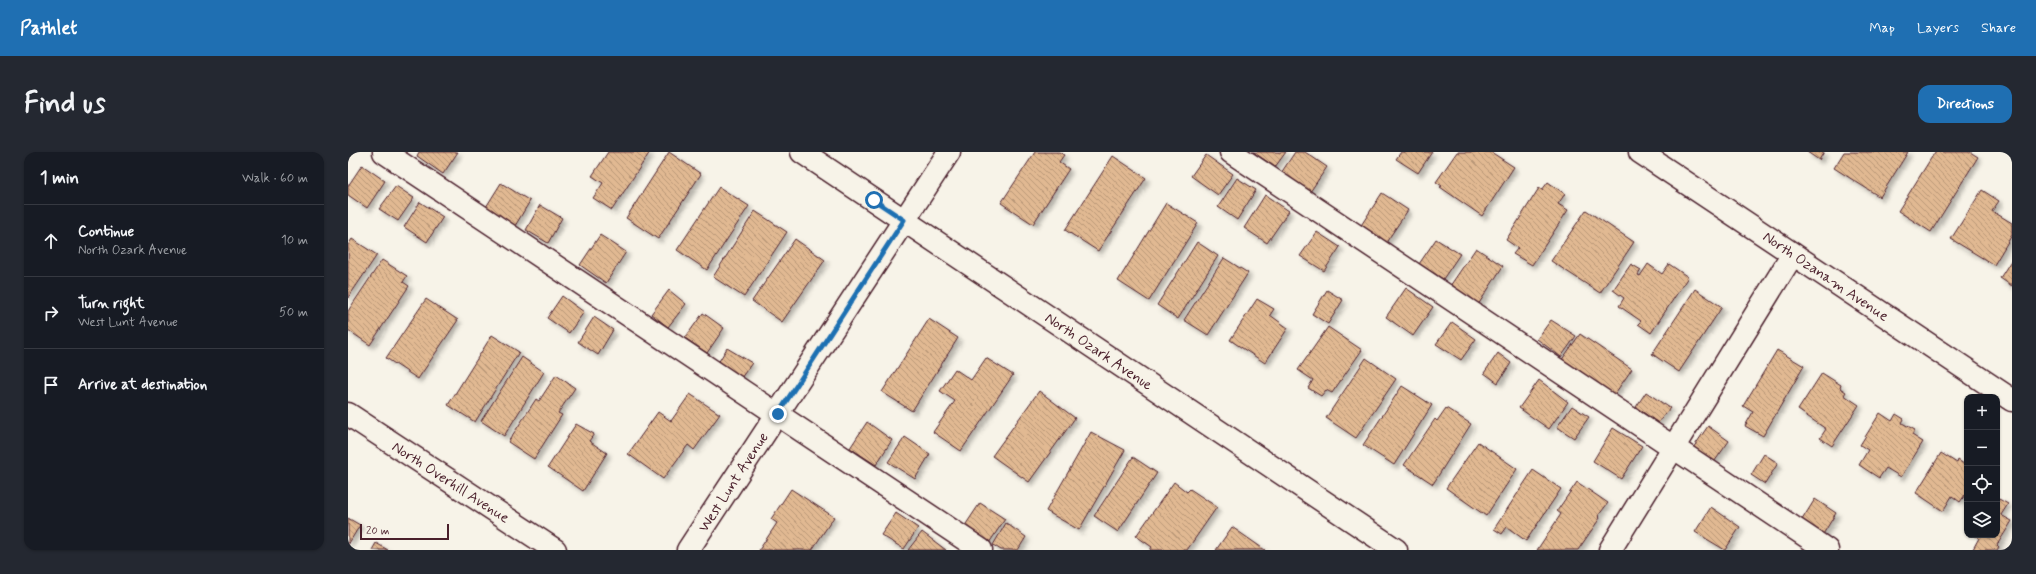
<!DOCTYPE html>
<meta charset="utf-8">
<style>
body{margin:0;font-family:Mynerve,sans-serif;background:#242831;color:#f1f3f6}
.controls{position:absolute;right:12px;bottom:12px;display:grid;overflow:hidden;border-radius:8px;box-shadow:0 1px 3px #0004}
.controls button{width:36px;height:36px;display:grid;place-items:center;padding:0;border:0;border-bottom:1px solid #363941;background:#171b24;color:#f1f3f6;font:20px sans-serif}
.scale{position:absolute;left:12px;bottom:10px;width:89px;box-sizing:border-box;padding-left:4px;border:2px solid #4a1f2b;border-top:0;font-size:11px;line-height:14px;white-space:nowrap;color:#4a1f2b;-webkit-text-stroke:3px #f7f3e8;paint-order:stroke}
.stop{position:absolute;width:12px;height:12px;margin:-9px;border:3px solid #1f6fb2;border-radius:50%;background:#fff}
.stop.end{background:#1f6fb2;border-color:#fff;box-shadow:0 1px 4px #0008}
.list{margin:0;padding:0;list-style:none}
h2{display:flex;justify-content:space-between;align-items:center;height:52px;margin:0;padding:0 16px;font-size:17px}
h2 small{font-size:13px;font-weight:400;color:#9ea1a6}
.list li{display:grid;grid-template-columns:26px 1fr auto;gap:12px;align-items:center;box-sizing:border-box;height:72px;padding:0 16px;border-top:1px solid #363941}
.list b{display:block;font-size:15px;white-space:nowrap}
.list p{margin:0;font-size:13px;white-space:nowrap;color:#9ea1a6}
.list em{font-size:13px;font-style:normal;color:#9ea1a6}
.icon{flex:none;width:22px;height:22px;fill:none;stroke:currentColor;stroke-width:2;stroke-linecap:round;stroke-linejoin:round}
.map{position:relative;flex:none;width:1664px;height:398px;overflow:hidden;border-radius:12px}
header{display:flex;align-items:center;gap:24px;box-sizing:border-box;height:56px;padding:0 20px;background:#1f6fb2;color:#fff}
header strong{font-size:19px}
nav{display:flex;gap:22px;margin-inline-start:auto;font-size:14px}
.intro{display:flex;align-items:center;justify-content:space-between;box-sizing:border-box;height:96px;padding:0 24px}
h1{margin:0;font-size:28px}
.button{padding:10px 18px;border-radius:12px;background:#1f6fb2;color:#fff;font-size:14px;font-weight:700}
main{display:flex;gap:24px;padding:0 24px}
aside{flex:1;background:#171b24;border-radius:12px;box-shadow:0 1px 3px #0004}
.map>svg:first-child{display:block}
.building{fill:url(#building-back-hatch);stroke:#4a1f2b;filter:url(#shadow)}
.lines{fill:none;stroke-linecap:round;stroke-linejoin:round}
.minor-casing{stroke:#4a1f2b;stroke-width:25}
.minor{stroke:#f7f3e8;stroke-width:22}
.route{stroke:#1f6fb2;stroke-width:5}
.labels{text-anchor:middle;stroke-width:3.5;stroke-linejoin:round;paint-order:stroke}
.street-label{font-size:15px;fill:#4a1f2b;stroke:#f7f3e8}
</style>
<header>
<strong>Pathlet</strong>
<nav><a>Map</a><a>Layers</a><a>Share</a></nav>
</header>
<div class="intro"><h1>Find us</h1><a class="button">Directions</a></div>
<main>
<aside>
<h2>1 min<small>Walk · 60 m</small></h2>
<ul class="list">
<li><svg class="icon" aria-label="ahead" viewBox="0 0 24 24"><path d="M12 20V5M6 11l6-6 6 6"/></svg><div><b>Continue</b><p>North Ozark Avenue</p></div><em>10 m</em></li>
<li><svg class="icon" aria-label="right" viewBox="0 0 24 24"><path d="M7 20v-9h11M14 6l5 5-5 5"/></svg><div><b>Turn right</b><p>West Lunt Avenue</p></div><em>50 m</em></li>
<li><svg class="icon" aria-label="arrive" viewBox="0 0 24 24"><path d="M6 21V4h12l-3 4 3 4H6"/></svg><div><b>Arrive at destination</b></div></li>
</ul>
</aside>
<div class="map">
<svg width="1664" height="398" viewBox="0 0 1664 398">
<defs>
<pattern id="building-back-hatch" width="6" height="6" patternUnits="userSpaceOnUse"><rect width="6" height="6" fill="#e1b992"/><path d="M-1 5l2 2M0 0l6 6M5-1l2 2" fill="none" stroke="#b89677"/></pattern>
<filter id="shadow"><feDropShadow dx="3.5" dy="3.5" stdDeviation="2" flood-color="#0004"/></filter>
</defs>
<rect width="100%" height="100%" fill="#f7f3e8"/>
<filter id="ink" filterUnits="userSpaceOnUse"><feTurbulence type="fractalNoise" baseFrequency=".025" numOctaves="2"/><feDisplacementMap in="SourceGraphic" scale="8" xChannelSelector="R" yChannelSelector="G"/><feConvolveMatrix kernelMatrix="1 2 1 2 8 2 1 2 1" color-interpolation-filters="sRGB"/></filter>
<g filter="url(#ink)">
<path class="building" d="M 71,0 L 110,0 L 95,22 L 69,4 Z
M 260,0 L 302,0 L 264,58 L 245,46 L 255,31 L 244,24 Z
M 321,0 L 353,22 L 310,87 L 278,66 Z
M 687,0 L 711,0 L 716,3 L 711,10 L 721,17 L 685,72 L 653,51 Z
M 905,0 L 938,0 L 927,15 Z
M 947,0 L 957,0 L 979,15 L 962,40 L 933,21 Z
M 1053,0 L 1084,0 L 1070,21 L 1048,7 Z
M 1109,0 L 1143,0 L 1166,15 L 1134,64 L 1092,35 L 1094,34 L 1088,30 Z
M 1459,0 L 1476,0 L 1471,8 Z
M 1496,0 L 1560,0 L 1532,45 L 1486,16 Z
M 1587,0 L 1622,0 L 1630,5 L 1583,80 L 1550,59 Z
M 858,3 L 885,22 L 870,43 L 843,24 Z
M 765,4 L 798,26 L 750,99 L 717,78 Z
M 14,13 L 37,29 L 19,56 L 0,43 L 0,34 Z
M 889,26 L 908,38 L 889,68 L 870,55 Z
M 1200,30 L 1217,42 L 1210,52 L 1220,58 L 1184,113 L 1165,102 L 1170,96 L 1158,88 L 1191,36 L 1194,38 Z
M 153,31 L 182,49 L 167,74 L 138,55 Z
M 48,34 L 66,46 L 50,69 L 31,57 Z
M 371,35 L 401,54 L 359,118 L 329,98 Z
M 1634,38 L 1651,49 L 1644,59 L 1664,71 L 1664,83 L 1646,113 L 1603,87 Z
M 1034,41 L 1060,58 L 1035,95 L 1010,78 Z
M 917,43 L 941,59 L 919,91 L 896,76 Z
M 72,50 L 95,65 L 79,90 L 56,75 Z
M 818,51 L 850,71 L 801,149 L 770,129 Z
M 192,53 L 214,66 L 200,91 L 178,78 Z
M 1238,58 L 1286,90 L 1252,141 L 1203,109 Z
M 407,59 L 439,80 L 396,145 L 365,125 Z
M 969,80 L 992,95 L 976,119 L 952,104 Z
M 252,83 L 278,100 L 258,131 L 232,113 Z
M 4,87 L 29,103 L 0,146 L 0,93 Z
M 447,87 L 477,108 L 434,170 L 404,149 Z
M 1088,87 L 1112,102 L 1095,127 L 1071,112 Z
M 849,90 L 870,104 L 830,167 L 809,153 Z
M 1128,96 L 1155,114 L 1130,153 L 1102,134 Z
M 876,106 L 900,121 L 860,183 L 836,168 Z
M 1664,107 L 1664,134 L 1652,126 Z
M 34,108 L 59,124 L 55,130 L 61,134 L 22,193 L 0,178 L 0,159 Z
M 1283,112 L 1293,118 L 1290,123 L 1292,124 L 1300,112 L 1314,122 L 1321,112 L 1340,125 L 1303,181 L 1290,172 L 1293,169 L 1271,154 L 1276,146 L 1265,138 Z
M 1058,136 L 1085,155 L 1065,184 L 1038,165 Z
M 1347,137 L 1374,155 L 1331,220 L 1304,202 Z
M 321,138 L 338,152 L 320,175 L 303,162 Z
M 979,138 L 995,148 L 980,172 L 964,162 Z
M 214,144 L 236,160 L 221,181 L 199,166 Z
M 78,147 L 110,168 L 70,227 L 38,206 Z
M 909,147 L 926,157 L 922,163 L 940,176 L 917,211 L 882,188 Z
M 355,161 L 376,176 L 359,201 L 337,186 Z
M 246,165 L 265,178 L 250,203 L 230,190 Z
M 581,167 L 610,186 L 564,259 L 534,240 Z
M 1203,168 L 1228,184 L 1213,205 L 1189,187 Z
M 1104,170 L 1128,187 L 1113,208 L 1088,192 Z
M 980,175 L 1014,198 L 984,241 L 978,238 L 973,244 L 960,236 L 965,228 L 950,218 Z
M 1232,182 L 1284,217 L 1266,243 L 1213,209 Z
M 144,183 L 171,200 L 127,270 L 100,253 Z
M 379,196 L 404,211 L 393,226 L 370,211 Z
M 1429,198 L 1456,214 L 1415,284 L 1397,274 L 1405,260 L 1395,254 Z
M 1150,201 L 1163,211 L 1150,231 L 1136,221 Z
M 174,205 L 196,220 L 156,284 L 133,269 Z
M 638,206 L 665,223 L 613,299 L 585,280 L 607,249 L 592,239 L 607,217 L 623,228 Z
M 1018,206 L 1048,227 L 1008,286 L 978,266 Z
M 1474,221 L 1493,233 L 1492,236 L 1498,240 L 1496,243 L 1511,253 L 1484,294 L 1472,286 L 1478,277 L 1450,258 Z
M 208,223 L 227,236 L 210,261 L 214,263 L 186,307 L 160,290 L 188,247 L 191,249 Z
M 1191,228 L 1220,250 L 1201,277 L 1171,256 Z
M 1054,234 L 1084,253 L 1046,313 L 1015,293 Z
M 691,239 L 727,266 L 681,330 L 644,304 Z
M 1298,240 L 1322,256 L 1310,271 L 1288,255 Z
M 342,242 L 372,262 L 346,298 L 340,293 L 315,327 L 280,302 L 310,260 L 323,269 Z
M 1224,254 L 1241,265 L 1226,286 L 1209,275 Z
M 1098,256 L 1123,272 L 1085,332 L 1056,313 L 1087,267 L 1089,269 Z
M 1532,261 L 1544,269 L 1548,262 L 1556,267 L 1554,271 L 1567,278 L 1564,283 L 1575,290 L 1553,325 L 1538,316 L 1531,326 L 1511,313 L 1520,298 L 1512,293 Z
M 519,270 L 544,288 L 528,313 L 502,296 Z
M 228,272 L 246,282 L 241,289 L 259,301 L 235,339 L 200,315 Z
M 1360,274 L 1381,289 L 1364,313 L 1343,299 Z
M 1265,276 L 1294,294 L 1273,327 L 1245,309 Z
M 743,280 L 777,298 L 731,378 L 698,359 Z
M 557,285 L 582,302 L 567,327 L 540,310 Z
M 1130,290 L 1169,317 L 1138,364 L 1098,336 Z
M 1593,301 L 1609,311 L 1610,308 L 1619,314 L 1619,344 L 1617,343 L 1612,350 L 1604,344 L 1595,359 L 1568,341 Z
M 1416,302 L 1430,311 L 1417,332 L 1403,323 Z
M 785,305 L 809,321 L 770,380 L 746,364 Z
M 1185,318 L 1213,337 L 1178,389 L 1159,375 L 1154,382 L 1146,377 Z
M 826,330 L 839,340 L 842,337 L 869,355 L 839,398 L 802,398 L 804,395 L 788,384 Z
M 1229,330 L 1260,351 L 1250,364 L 1252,366 L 1230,398 L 1189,398 L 1213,362 L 1209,359 Z
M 443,337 L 486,365 L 464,398 L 411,398 L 429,371 L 423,367 Z
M 1467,347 L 1488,361 L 1474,384 L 1452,371 Z
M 1651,347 L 1660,352 L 1653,363 L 1664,369 L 1649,393 L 1651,395 L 1649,398 L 1627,398 L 1625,397 L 1631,386 L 1626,383 L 1649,383 L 1649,350 Z
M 632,351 L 657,367 L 641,391 L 616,375 Z
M 1363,355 L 1392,375 L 1377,398 L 1347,380 Z
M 548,361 L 570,376 L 556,397 L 533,383 Z
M 0,366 L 12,373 L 0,393 Z
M 658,371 L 678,385 L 670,398 L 653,398 L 645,393 Z
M 884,375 L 917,398 L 868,398 Z
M 574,380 L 598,398 L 560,398 Z
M 28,391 L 40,398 L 24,398 Z"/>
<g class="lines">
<defs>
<path id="minor" d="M 36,0 L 633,398
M 454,0 L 1048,398
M 883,0 L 1479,398
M 1292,0 L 1664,248
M 0,262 L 207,398
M 340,398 L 601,0
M 1262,398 L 1445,102"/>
</defs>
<use href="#minor" class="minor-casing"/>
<use href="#minor" class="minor"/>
</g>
</g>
<g class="lines" filter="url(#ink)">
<path class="route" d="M 430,262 L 556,68 L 526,48"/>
</g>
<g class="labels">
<g class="street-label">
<text transform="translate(1478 124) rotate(34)" y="5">North Ozanam Avenue</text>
<text transform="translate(751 199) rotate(34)" y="5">North Ozark Avenue</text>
<text transform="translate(103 330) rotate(33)" y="5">North Overhill Avenue</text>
<text transform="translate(385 330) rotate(-57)" y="5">West Lunt Avenue</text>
</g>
</g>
</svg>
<div class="controls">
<button>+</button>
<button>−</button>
<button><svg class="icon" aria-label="locate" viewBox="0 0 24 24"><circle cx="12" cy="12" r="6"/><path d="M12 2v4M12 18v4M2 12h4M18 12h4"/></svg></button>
<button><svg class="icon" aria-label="layers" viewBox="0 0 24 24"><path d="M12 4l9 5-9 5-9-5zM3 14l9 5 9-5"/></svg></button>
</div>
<div class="scale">20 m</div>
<div class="stop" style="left:526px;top:48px"></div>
<div class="stop end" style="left:430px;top:262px"></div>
</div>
</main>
